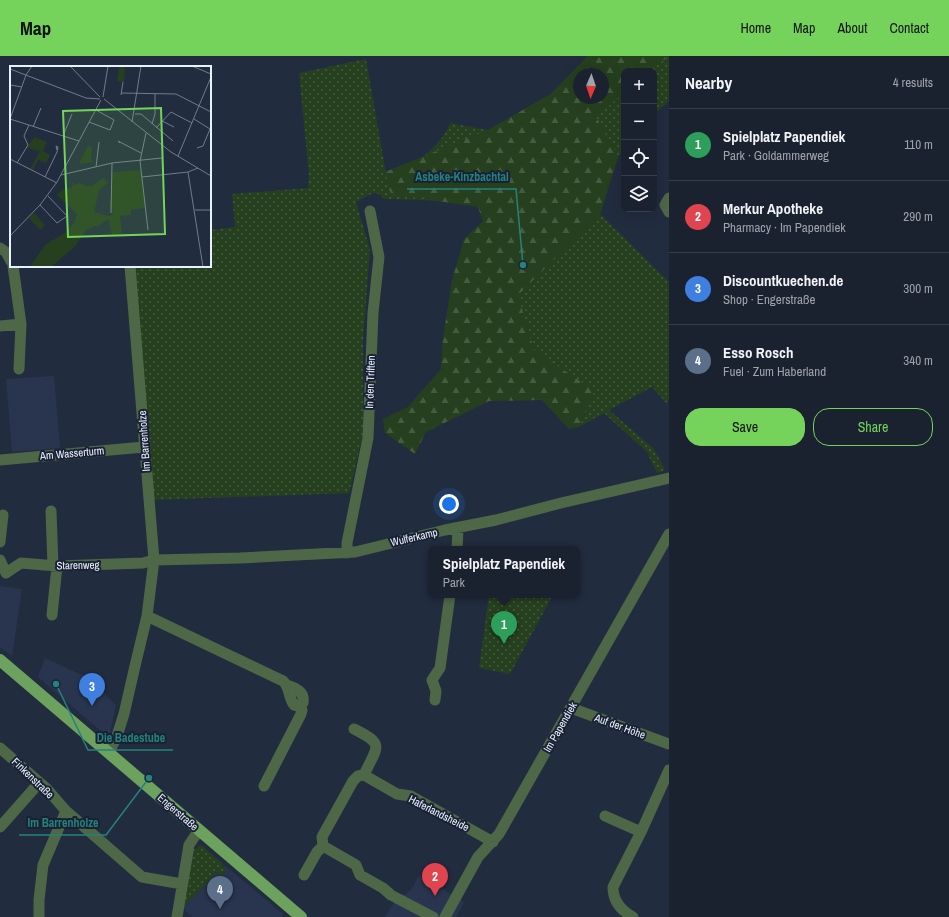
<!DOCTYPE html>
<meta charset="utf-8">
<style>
body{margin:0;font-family:"Archivo Narrow",sans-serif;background:#232937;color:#f1f3f6}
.controls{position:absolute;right:12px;top:12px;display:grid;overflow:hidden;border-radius:8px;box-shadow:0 4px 16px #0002}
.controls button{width:36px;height:36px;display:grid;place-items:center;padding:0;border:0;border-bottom:1px solid #383e4b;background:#1a212f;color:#f1f3f6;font:20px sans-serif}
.compass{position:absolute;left:573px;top:12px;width:36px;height:36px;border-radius:50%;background:#1a212f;box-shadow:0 4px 16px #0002;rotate:182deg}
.you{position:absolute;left:449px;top:448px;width:14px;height:14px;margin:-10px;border:3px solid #fff;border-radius:50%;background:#1a73e8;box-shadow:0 0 0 6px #1a73e833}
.badge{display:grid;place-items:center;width:26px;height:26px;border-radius:50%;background:#75d25b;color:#fff;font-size:13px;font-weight:700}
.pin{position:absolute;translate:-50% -33px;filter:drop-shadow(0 1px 2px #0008)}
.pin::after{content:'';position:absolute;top:21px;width:14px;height:12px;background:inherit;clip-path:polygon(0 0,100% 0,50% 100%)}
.popup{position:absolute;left:428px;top:490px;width:152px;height:52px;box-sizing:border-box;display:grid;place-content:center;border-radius:8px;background:#1a212f;filter:drop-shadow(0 1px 3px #0005);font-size:13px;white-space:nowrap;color:#9fa3aa}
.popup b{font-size:15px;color:#f1f3f6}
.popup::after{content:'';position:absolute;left:50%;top:100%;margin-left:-8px;border:8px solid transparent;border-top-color:#1a212f}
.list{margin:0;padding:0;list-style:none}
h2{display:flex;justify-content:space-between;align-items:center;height:52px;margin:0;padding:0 16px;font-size:17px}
h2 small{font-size:13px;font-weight:400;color:#9fa3aa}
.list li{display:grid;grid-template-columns:26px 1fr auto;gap:12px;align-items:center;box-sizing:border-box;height:72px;padding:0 16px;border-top:1px solid #383e4b}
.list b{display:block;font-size:15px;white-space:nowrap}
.list p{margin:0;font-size:13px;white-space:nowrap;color:#9fa3aa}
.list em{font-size:13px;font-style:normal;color:#9fa3aa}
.actions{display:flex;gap:8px;padding:12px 16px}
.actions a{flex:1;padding:9px 0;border:1px solid #75d25b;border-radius:16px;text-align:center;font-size:14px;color:#75d25b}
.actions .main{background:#75d25b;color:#111}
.icon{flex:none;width:22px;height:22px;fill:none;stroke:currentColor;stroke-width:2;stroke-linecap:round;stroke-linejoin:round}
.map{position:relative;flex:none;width:669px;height:861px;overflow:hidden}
header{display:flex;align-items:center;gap:24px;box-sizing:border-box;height:56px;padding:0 20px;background:#75d25b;color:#111}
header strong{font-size:19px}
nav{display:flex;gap:22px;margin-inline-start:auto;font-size:14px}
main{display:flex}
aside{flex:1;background:#1a212f}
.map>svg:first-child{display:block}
.built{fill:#29354e}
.green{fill:url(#green-dots);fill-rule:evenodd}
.forest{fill:url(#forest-firs);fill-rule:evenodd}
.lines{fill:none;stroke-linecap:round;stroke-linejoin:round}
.minor{stroke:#4e6747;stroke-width:11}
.major{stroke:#6ca25e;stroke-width:12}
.labels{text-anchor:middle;stroke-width:4;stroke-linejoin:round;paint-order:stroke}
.street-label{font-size:11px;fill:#eaf1fe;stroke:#192235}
.inset-road{fill:none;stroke:#727b8b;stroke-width:1}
.view{fill:#75d25b;fill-opacity:0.15;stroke:#75d25b;stroke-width:2}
.inset-edge{fill:none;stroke:#eaf1fe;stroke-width:2}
.leader{fill:none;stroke:#25827c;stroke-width:1.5}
.callout-dot{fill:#25827c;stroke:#192235;stroke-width:1.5}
.callout-label{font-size:12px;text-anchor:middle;font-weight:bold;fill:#25827c;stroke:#192235;stroke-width:4;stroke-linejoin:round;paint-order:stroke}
</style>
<header>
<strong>Map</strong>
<nav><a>Home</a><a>Map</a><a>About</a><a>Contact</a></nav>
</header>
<main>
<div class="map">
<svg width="669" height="861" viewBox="0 0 669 861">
<defs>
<pattern id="green-dots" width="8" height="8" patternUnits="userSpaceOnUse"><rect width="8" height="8" fill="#26401f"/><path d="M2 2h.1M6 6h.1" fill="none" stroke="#465c41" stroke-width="1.8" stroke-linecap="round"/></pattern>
<pattern id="forest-firs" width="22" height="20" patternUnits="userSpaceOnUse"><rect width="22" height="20" fill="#26401f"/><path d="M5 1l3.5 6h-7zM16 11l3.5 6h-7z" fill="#465c41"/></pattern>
</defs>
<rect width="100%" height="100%" fill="#222c3f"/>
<path class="built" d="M 54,320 L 60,392 L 12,396 L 6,323 Z
M 0,530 L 22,533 L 12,600 L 0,591 Z
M 45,602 L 88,622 L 116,649 L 109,682 L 38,621 Z
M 222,807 L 283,858 L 282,861 L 192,861 L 183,852 L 217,816 L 225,810 Z
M 419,819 L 464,846 L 456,861 L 385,861 L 394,846 L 411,834 Z"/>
<path class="green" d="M 588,0 L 669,0 L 669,45 L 654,58 L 654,15 L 624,15 L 624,93 L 618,101 L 600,158 L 669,226 L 669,344 L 666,347 L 652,331 L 609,354 L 654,393 L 665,414 L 657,417 L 647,396 L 604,357 L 579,371 L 588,352 L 558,348 L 527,337 L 408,351 L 442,313 L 485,166 L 481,149 L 423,144 L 384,143 L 379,138 L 373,137 L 356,146 L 370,194 L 363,285 L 363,378 L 349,437 L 153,444 L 134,210 L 210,210 L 210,174 L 235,171 L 232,138 L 308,132 L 309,120 L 299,17 L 366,3 L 387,123 C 411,110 440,94 450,67 L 488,74 L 551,38 ZM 579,18 L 603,18 L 603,42 L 579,42 Z
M 489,539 L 553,539 L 510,618 L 479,612 Z
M 201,789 L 222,807 L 226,817 L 222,820 L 217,816 L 183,852 L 192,795 Z"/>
<path class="forest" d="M 588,0 L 669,0 L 650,15 L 624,15 L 624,37 L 596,61 L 618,100 L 600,158 L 518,239 L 534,294 L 595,335 L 579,371 L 569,373 L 542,344 L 489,345 L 426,376 L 415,398 L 385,377 L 383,363 L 408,351 L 441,313 L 443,282 L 452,224 L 464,183 L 483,165 L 478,151 L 391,138 L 385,116 L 488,74 L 551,38 ZM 579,18 L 603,18 L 603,42 L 579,42 Z"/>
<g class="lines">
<path class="minor" d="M 669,142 L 665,149 L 669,156
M 0,192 L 6,196 L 11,205
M 13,210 L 21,268 L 19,313
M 0,270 L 21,268
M 0,404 L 144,391
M 51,455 L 53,510
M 0,486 L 3,459
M 457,493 L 458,473
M 347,497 L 347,487 L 368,382 L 373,257 L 379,201 L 370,155
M 0,504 L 6,517 L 21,507 L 57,510 L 143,507 L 154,504 L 240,502 L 355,496 L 445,474 L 496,464 L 561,447 L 669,422
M 52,559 L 57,510
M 147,560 L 283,625 C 290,631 288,641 294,649 L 297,650 L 303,647 C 305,636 296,632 287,629
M 435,644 L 436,635 L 432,624 L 440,612 L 450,539
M 571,652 L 669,688
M 354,673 C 386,689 377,690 364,719
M 0,692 L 47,733 L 66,755 L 142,821 L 182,828
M 109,696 L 116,683 L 124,658 L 135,610 L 147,560 L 154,504 L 130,210
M 264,730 L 301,658 L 302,654 L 300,649
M 605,760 L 641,776
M 0,771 L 39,727
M 304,819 L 317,796 L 323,790
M 39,861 L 39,844 L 43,809 L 66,755
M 177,861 L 189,789 L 199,774
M 433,861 L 391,839 L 383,832 L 360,819 L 356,809 L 323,790 L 322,781 L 353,725 L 358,720 L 364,719 L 397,738 L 411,740 L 493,786
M 445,861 L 478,801 L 499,778 L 669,478
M 633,861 C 620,854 613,845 613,831 L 641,776 L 669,714"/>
<path class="major" d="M 0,604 L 301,861"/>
</g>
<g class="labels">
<g class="street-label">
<text transform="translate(370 326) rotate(-88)" y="4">In den Triften</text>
<text transform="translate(144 385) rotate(-94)" y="4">Im Barrenholze</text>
<text transform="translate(72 397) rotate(-5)" y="4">Am Wasserturm</text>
<text transform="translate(414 481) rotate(-13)" y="4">Wulferkamp</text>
<text transform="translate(78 509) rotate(-1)" y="4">Starenweg</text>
<text transform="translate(620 670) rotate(20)" y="4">Auf der Höhe</text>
<text transform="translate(560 671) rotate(-60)" y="4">Im Papendiek</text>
<text transform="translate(33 722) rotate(44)" y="4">Finkenstraße</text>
<text transform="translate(178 756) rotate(41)" y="4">Engerstraße</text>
<text transform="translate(439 757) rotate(27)" y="4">Haferlandsheide</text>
</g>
</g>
<g transform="translate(10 10)">
<rect width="201" height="201" fill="#222c3f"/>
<path d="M 115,0 L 114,16 L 107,15 L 109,1 ZM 24,71 L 37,76 L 33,85 L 40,89 L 36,97 L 28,94 L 23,104 L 20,103 L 30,85 L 17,82 ZM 78,80 L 82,81 L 81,95 L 86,96 L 69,98 ZM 131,104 L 135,142 L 121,144 L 121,149 L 110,150 L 112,167 L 102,169 L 98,152 L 89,160 L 84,160 L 75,165 L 65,180 L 41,201 L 20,201 L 35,179 L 55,167 L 65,156 L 67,148 L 47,129 L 56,121 L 59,123 L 64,119 L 56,111 L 65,119 L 69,117 L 77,121 L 94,119 L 89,124 L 84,146 L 85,148 L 100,150 L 103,148 L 100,141 L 102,106 ZM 24,147 L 35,159 L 30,164 L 19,152 Z" fill="#26401f"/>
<path d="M 93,112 L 98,117 L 89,124 L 84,146 L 98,150 L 99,153 L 75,165 L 65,180 L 41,201 L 28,201 L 37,187 L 68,162 L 65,156 L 67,148 L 78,135 L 76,128 L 67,122 L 69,117 L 75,120 L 82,120 ZM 41,174 L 43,178 L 24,201 L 20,201 Z" fill="#26401f"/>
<path class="inset-road" d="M 60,0 L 90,31M 182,0 L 201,8M 0,3 L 76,32 L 90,33M 0,19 L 12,21M 111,27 L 166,28 L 201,46M 111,29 L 113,16M 93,31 L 98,0M 94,33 L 161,86 L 201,110M 125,48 L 131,48 L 163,75M 0,53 L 69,75M 0,53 L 16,9 L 22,0M 184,53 L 200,63 L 193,80 L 187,82M 152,55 L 164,61M 79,56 L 100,64 L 104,54 L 86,44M 122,56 L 131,0M 142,58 L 145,48 L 145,28M 23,61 L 31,42M 146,62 L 161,46 L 182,57M 136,67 L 130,95 L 138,164M 53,70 L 62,48M 110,77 L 108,75 L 131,87M 168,90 L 201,11M 0,93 L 47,117M 7,97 L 18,79 L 14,70 L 19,59M 86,101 L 89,76M 178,106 L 193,201M 51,109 L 102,97 L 152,92M 35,111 L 47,86 L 48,81 L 46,80 L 47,84M 132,111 L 178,106 L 188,102M 30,139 L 47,157 L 57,150 L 38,130M 185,144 L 201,144M 101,147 L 102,97M 0,170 L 30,139 L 47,116 L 91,34"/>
<path class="view" d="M 151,42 L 155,168 L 58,171 L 53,45 Z"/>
<rect width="201" height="201" class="inset-edge"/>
</g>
<path class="leader" d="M523 209L516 133H407M56 628L88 694H173M149 722L106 779H19"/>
<g class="callout-dot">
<circle cx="523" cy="209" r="4"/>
<circle cx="56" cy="628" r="4"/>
<circle cx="149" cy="722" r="4"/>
</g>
<g class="callout-label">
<text x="462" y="125">Asbeke-Kinzbachtal</text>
<text x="131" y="686">Die Badestube</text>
<text x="63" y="771">Im Barrenholze</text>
</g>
</svg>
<div class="controls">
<button>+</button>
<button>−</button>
<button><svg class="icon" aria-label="locate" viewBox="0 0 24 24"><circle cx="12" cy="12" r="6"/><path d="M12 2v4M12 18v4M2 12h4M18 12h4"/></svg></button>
<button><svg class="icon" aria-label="layers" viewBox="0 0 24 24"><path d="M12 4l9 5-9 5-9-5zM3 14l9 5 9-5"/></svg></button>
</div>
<svg class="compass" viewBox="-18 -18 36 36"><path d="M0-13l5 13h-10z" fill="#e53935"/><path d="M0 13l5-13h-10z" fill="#9fa3aa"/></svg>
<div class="you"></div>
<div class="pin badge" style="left:504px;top:588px;background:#2e9e5b">1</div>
<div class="popup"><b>Spielplatz Papendiek</b>Park</div>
<div class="pin badge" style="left:435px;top:840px;background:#e0444e">2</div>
<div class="pin badge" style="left:92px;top:650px;background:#3f7fe0">3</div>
<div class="pin badge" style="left:220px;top:853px;background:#5c6f8a">4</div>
</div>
<aside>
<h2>Nearby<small>4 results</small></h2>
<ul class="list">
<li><span class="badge" style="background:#2e9e5b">1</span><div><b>Spielplatz Papendiek</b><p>Park · Goldammerweg</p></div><em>110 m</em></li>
<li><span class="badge" style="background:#e0444e">2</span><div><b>Merkur Apotheke</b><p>Pharmacy · Im Papendiek</p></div><em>290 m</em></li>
<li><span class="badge" style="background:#3f7fe0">3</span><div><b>Discountkuechen.de</b><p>Shop · Engerstraße</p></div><em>300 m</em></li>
<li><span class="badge" style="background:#5c6f8a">4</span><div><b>Esso Rosch</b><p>Fuel · Zum Haberland</p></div><em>340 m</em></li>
</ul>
<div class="actions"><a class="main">Save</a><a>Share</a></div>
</aside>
</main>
